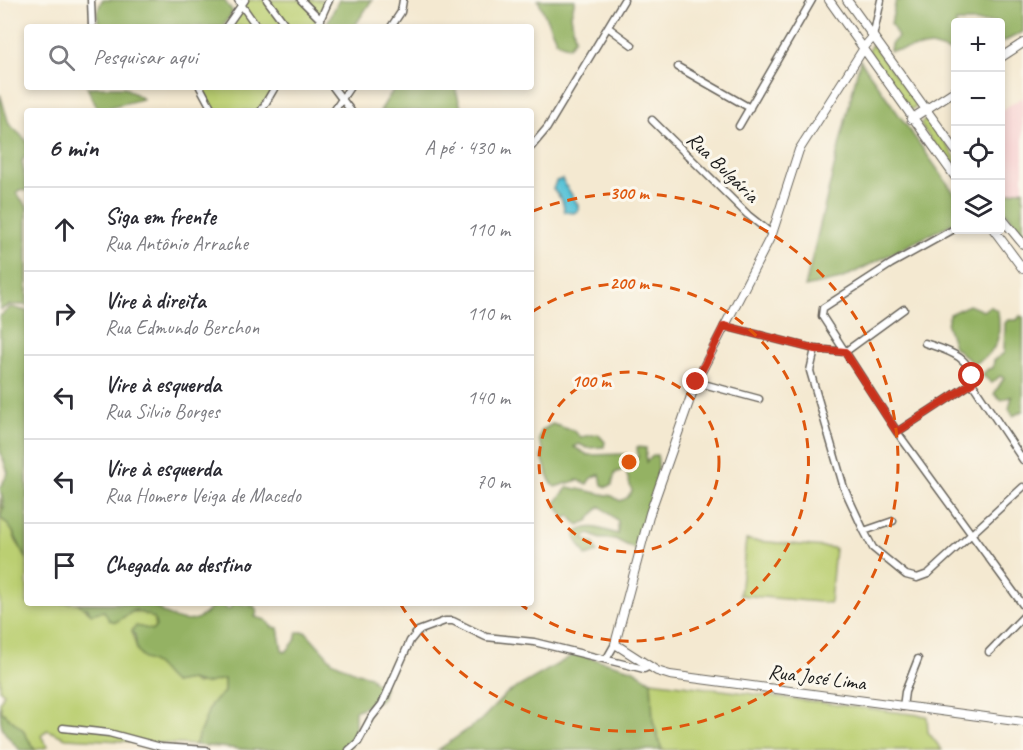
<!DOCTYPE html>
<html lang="pt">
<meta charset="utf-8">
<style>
body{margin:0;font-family:Caveat,sans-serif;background:#f2f2f3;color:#2b2b33}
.controls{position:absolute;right:18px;top:18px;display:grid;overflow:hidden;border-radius:6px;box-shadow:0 3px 9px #0003}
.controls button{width:54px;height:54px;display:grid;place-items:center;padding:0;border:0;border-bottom:2px solid #e1e1e2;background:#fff;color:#2b2b33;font:30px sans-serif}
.stop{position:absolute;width:18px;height:18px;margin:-14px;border:4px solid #c8321e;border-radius:50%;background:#fff}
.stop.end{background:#c8321e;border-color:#fff;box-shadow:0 2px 6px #0008}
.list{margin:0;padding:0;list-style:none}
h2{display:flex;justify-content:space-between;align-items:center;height:78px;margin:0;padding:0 24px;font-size:26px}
h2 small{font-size:20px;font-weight:400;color:#7c7c81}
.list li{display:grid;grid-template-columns:39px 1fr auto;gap:18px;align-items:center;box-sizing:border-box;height:84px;padding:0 24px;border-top:2px solid #e1e1e2}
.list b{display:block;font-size:22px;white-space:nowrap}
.list p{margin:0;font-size:20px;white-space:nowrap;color:#7c7c81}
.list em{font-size:20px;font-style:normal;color:#7c7c81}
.icon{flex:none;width:33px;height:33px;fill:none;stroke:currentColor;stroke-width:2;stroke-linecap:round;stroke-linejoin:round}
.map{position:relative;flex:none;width:1023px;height:750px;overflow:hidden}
.search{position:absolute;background:#fff;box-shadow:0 3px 9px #0003;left:24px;top:24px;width:510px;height:66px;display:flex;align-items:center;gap:15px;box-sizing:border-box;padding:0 21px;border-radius:6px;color:#7c7c81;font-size:22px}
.panel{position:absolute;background:#fff;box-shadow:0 3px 9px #0003;left:24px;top:108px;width:510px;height:498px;border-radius:6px}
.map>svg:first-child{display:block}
.built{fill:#f7cfd0}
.green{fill:#bbcf72;stroke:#6c7647;stroke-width:1.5}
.forest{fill:#94b264;stroke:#586740;stroke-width:1.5}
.water{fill:#5ac3d7;stroke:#3b707a;stroke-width:1.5}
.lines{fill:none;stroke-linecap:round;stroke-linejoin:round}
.minor-casing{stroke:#68645b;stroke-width:9}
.tertiary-casing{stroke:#68645b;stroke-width:10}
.minor{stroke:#fff;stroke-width:6}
.tertiary{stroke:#fff;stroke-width:8}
.route{stroke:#c8321e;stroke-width:8}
.ring{fill:none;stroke:#de560d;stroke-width:3;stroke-dasharray:10 8}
.labels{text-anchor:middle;stroke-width:6;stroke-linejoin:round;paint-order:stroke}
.street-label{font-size:21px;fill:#1c1c1c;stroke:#fbf7ec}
.centre{fill:#de560d;stroke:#fbf7ec;stroke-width:3}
.ring-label{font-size:18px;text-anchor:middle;font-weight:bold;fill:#de560d;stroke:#fbf7ec;stroke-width:6;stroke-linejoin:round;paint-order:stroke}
</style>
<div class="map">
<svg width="1023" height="750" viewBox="0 0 1023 750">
<rect width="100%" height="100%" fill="#fbf7ec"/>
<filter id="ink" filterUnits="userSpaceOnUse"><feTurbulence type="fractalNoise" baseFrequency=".0167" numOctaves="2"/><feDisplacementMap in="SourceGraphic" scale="12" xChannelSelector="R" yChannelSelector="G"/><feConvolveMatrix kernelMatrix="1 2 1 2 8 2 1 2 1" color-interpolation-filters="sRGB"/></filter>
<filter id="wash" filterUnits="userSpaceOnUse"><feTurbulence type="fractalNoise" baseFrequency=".008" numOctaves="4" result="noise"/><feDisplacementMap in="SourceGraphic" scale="24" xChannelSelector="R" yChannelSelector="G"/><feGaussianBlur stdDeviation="1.35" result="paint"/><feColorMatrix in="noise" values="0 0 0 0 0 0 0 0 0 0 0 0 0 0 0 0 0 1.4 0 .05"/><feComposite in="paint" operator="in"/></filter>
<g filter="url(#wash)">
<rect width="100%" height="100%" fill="#f4e9d1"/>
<path class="built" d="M 1023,97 L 1023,189 L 1001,195 L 1000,111 Z"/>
<path class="green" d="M 245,0 L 329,0 L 317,27 L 226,27 Z
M 872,44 L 918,105 L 911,110 L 868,51 Z
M 200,87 L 275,87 L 261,111 L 213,111 Z
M 928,118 L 955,157 L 955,173 L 920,124 Z
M 0,498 L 5,521 L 11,527 L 16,541 L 27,559 L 27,603 L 78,603 L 89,612 C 108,611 139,608 155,618 L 156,626 L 153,630 L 136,626 L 132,631 L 137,650 L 144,659 L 152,660 L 174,683 L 190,680 L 196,684 L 224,679 L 224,692 L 211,704 L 195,745 L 66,738 L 47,730 L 41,736 L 48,747 L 35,750 L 22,729 L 1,711 L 0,702 L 4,693 L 0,690 Z
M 746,540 L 835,548 L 830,603 L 740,595 Z
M 651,681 L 927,716 L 928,732 L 942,750 L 662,750 L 653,721 Z"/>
<path class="forest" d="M 102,0 L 224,0 L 233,12 L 222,27 L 99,27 L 97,12 Z
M 339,0 L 372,0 L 354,27 L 325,27 Z
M 538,0 L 575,0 L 571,15 L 575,38 L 569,47 L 557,42 Z
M 896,0 L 1023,0 L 1023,32 L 1001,43 L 1000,22 L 956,22 L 955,53 L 931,46 L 890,51 L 891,44 L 898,37 L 891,24 Z
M 860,60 L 955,194 L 955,222 L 841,279 L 805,287 Z
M 87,87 L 124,87 L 143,99 L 98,110 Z
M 395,87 L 455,87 L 462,111 L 380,111 Z
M 0,94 L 9,124 L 27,141 L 27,154 L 22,161 L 27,191 L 19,190 L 16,193 L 27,206 L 27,305 L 10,305 L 0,310 Z
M 1023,189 L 1023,235 L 1001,205 L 1001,195 Z
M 969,305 L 983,311 L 990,306 L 998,312 C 1001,336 999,352 974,364 L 954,347 L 947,325 L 949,314 Z
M 11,307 L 27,311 L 27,559 C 18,545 14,527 0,518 L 4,507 L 0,488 L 8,473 L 0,450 L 0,316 Z
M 1020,316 L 1023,317 L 1023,411 L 1013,416 L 1009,409 L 1012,396 L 1002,400 L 994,394 L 1004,378 L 1000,376 L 992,383 L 982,375 L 988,369 L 993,368 L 994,360 L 1004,353 L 1005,323 L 1008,320 L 1017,320 Z
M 552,424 L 574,431 L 581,437 L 598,434 L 605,442 L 604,447 L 587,448 L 579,444 L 574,447 L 588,455 L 627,454 L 634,459 L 638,458 L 637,447 L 646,448 L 646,462 L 654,455 L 657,455 C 663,475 644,529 636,550 L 615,539 L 600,539 L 589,534 L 583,539 L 594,543 L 597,552 L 586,556 L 575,538 L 577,532 C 593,522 603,531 618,534 L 618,521 L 600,506 L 588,521 L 578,525 L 569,515 L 565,519 L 555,503 L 568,487 L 612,496 L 620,501 L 627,498 L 632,491 L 625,469 L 615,473 L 612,485 L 607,487 L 602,485 L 600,474 L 590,479 L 587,484 L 578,480 L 555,487 C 545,478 548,467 541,457 L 544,452 L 539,440 L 541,431 Z
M 78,603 L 151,603 C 163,614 185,628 202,616 C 208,613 210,606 216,603 L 223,603 L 225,608 L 229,609 L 234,603 L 254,606 L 257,612 L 255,617 L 266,620 L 272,627 L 278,628 L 282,650 L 286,652 L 295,641 L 297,632 L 306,632 L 332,661 L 357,673 L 370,676 L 374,682 L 385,687 L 382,699 L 355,711 L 355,741 L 345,750 L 253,750 L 195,745 L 211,704 L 224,692 L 224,679 L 204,684 L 190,680 L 174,683 C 163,676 159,662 144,659 L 137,650 L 135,635 L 132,631 L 136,626 L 153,630 L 156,626 L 154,618 L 135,610 L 116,622 L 109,620 L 104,611 L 91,614 L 87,608 L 83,608 Z
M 575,654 L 632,669 L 651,681 L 653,721 L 662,750 L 438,750 L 480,721 L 506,694 Z
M 0,704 L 1,711 L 22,729 L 35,750 L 20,750 C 2,731 0,731 0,704 Z"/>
<path class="water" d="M 562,179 L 578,205 L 578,210 L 574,213 L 565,212 L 562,200 L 553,189 L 556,181 Z"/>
</g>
<g filter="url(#ink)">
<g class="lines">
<defs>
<path id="minor" d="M 91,0 L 92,27
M 238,0 L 257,27
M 267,0 L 287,27
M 301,0 L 321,20
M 226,27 L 245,0
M 317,27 L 329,0
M 391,27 L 401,12 L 403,0
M 609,28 L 632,45
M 873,37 L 881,0
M 678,67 L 750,108
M 200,87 L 213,111
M 333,87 L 351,111
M 261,111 L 275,87
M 334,111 L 350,87
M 652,120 L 748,215 L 772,234
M 739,126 L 812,0
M 531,147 L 547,128 L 624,0
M 956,228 L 891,264 L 823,308 L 822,316 L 897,432 L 1023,605
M 724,326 L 815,349 L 845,352 L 904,309
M 925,343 C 945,350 973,356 972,383
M 815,349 L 810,371 L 844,488 L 864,531 L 873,548 L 906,575 L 917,578 L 928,574 L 1023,487
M 696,382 L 759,399
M 972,383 L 1023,460
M 897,432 L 972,383
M 864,531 L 893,521
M 989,652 L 1023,617
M 607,658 L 615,644
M 903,707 L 905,692 L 918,659
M 63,728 L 109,733 L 161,747 L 206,750
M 349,750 L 358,742 L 371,718 L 382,704 L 410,641 L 418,631 L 445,621 L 453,621 L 486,637 L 534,642 L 644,669 L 650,666"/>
<path id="tertiary" d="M 829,0 L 956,178
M 847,0 L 956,151
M 873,37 L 866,45 L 799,150 L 772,234 L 696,382 L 650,513 L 615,644 L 657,671 L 670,675 L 1023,722
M 1000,58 L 1023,43
M 911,119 L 956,90
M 1000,216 L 1023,244
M 994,230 L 1023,269"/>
</defs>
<use href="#minor" class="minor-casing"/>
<use href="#tertiary" class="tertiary-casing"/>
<use href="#minor" class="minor"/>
<use href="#tertiary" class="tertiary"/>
</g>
</g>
<g class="lines" filter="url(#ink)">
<path class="route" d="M 696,382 L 724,326 L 815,349 L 845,352 L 897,432 L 972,383 L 972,376"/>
</g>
<g class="ring">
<circle cx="629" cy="462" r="90"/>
<path d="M532 312A179 179 0 1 1 519 603"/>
<path d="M533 211A269 269 0 1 1 401 605"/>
</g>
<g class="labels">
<g class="street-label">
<text transform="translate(723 167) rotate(44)" y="7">Rua Bulgária</text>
<text transform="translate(817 677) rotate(7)" y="7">Rua José Lima</text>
</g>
</g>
<circle cx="629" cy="462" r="9" class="centre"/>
<g class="ring-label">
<text x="629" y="199">300 m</text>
<text x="629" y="289">200 m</text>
<text x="591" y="387">100 m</text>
</g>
</svg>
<div class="controls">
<button>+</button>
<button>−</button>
<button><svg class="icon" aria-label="locate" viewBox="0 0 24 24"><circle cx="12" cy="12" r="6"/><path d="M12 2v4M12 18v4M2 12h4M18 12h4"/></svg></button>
<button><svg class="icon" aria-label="layers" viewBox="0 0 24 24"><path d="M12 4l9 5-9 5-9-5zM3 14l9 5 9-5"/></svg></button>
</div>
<div class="stop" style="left:972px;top:376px"></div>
<div class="stop end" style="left:696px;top:382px"></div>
<div class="search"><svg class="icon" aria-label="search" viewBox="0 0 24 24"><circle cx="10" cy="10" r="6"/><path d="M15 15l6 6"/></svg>Pesquisar aqui</div>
<section class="panel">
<h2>6 min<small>A pé · 430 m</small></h2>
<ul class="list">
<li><svg class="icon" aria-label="ahead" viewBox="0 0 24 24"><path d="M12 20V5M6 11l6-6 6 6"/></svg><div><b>Siga em frente</b><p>Rua Antônio Arrache</p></div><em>110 m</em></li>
<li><svg class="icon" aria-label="right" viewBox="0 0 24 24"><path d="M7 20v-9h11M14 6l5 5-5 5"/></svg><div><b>Vire à direita</b><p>Rua Edmundo Berchon</p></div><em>110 m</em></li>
<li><svg class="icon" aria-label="left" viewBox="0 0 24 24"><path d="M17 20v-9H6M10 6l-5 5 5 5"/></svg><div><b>Vire à esquerda</b><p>Rua Silvio Borges</p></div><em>140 m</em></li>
<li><svg class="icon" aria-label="left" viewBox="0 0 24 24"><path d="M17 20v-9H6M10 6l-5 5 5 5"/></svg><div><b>Vire à esquerda</b><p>Rua Homero Veiga de Macedo</p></div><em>70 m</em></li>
<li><svg class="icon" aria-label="arrive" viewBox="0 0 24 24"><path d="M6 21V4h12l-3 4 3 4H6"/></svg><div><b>Chegada ao destino</b></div></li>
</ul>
</section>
</div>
